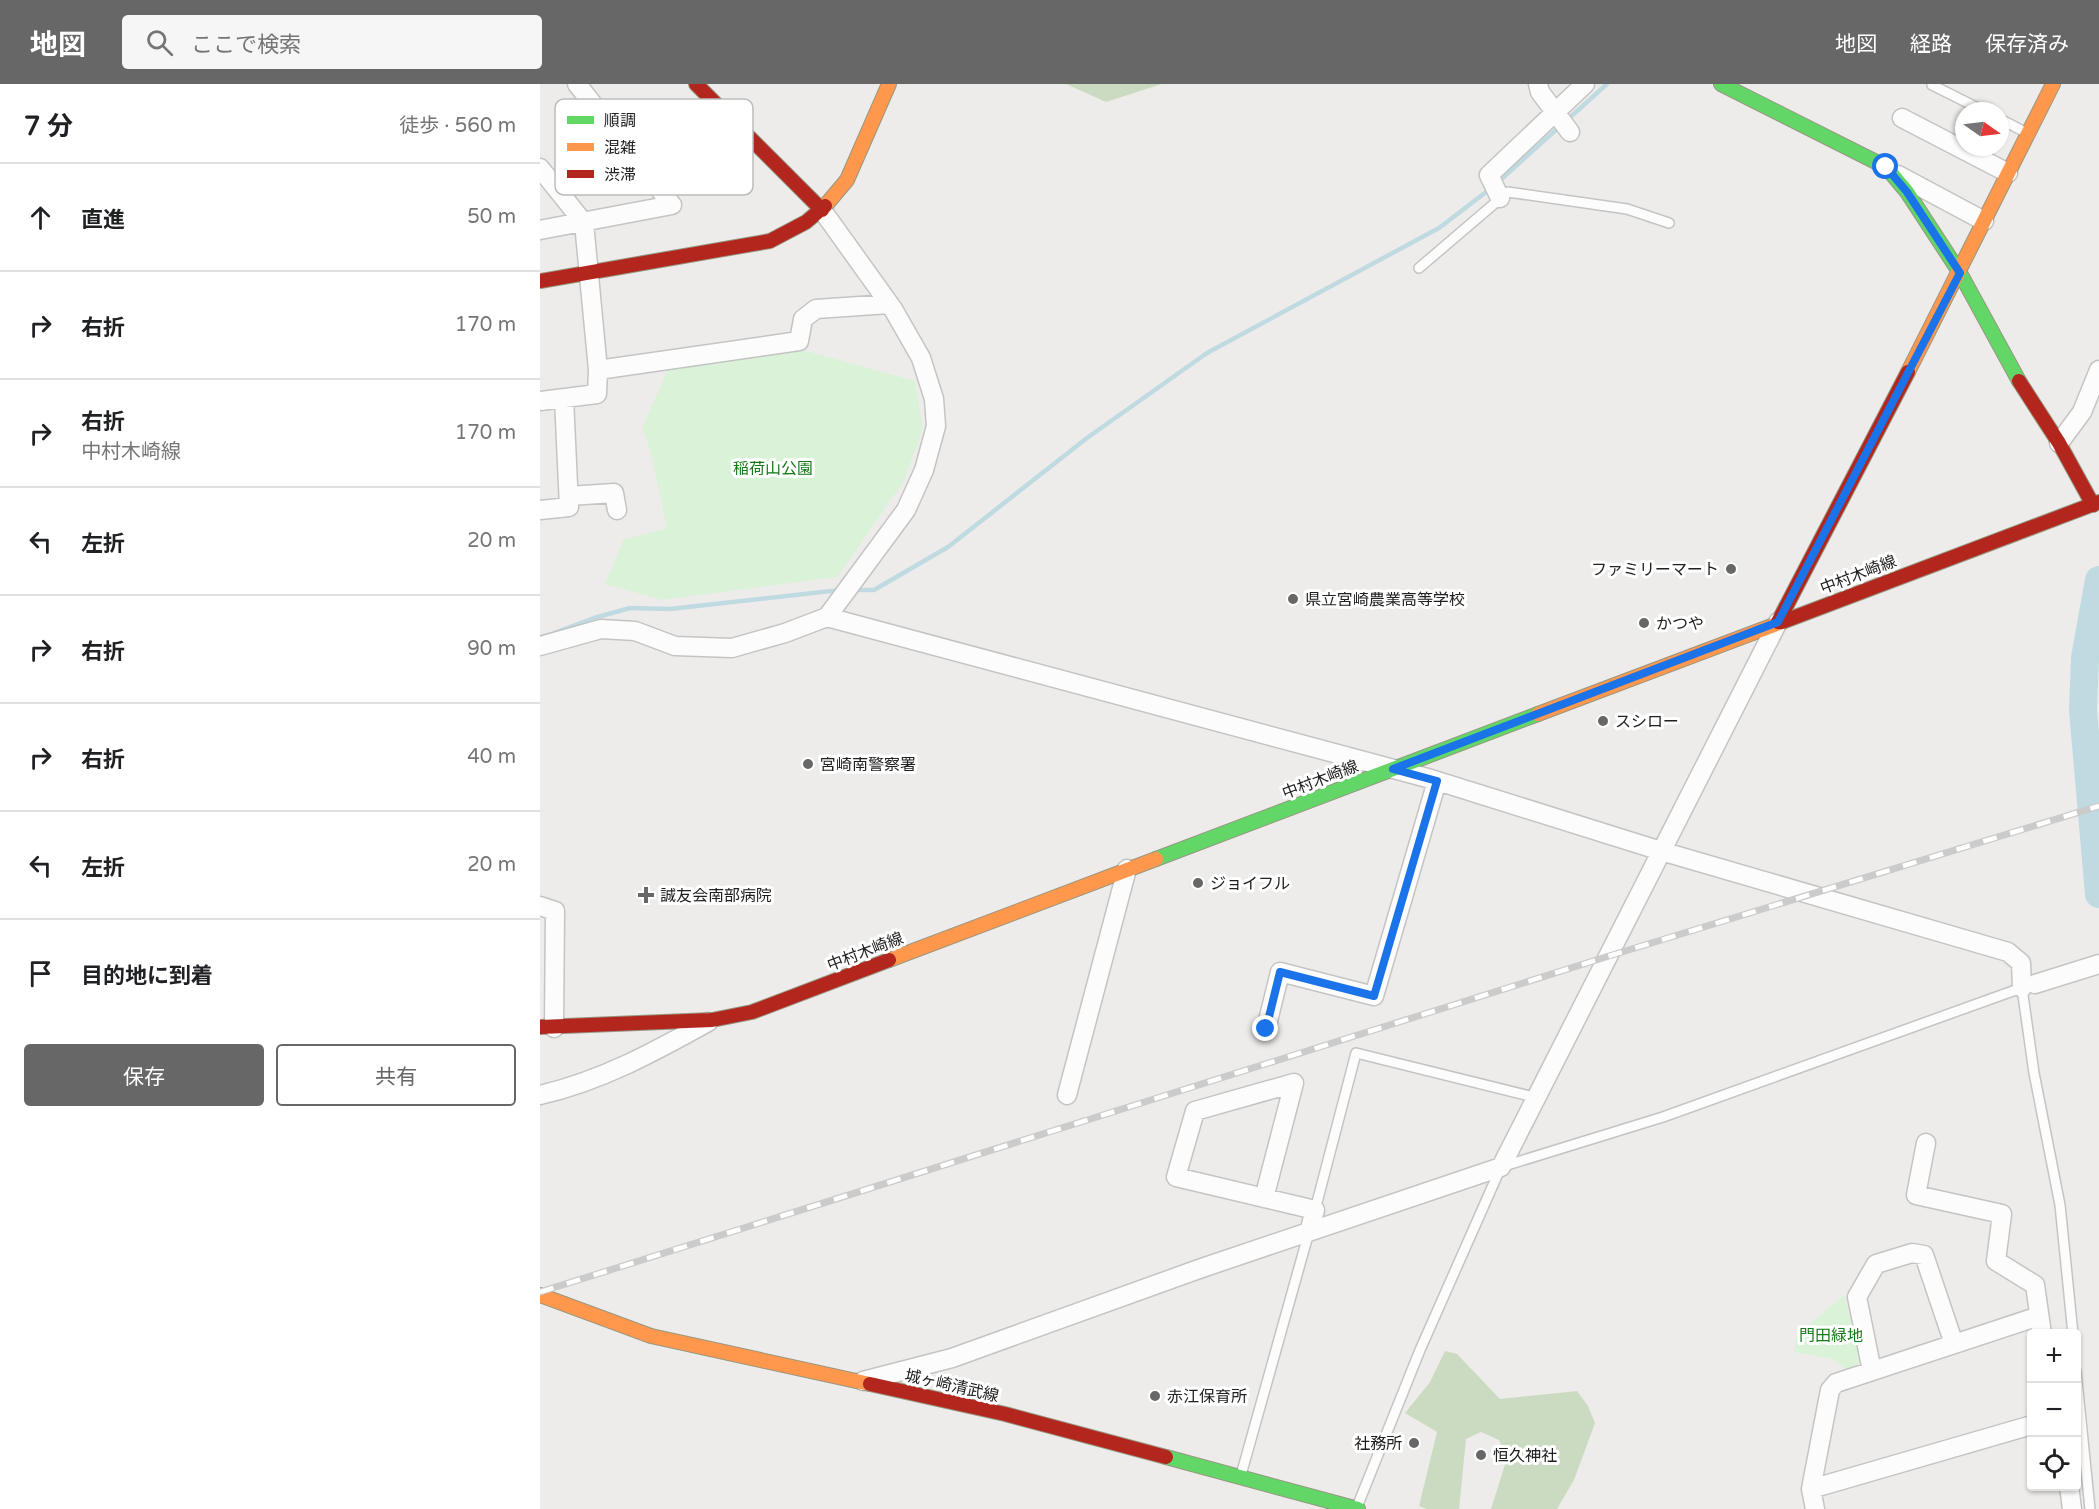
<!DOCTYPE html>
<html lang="ja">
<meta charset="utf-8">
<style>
body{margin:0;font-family:"Varela Round","Noto Sans JP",sans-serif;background:#f6f6f6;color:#202124}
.controls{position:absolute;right:18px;bottom:18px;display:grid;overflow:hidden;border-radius:6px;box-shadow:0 2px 4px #0004}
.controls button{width:54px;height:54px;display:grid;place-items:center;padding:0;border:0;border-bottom:2px solid #e0e0e0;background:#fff;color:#202124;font:30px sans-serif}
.compass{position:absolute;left:1415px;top:18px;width:54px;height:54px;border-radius:50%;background:#fff;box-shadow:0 2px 4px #0004;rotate:104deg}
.stop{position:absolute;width:18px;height:18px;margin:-14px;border:4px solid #1a73e8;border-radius:50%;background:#fff}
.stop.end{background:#1a73e8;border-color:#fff;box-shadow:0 2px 6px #0008}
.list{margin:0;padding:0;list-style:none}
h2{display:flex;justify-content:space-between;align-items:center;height:78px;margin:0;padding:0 24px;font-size:26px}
h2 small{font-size:20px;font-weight:400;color:#757577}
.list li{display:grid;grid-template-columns:39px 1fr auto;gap:18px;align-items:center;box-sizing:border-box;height:108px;padding:0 24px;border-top:2px solid #e0e0e0}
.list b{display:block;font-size:22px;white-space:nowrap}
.list p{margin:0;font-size:20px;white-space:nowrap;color:#757577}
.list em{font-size:20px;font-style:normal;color:#757577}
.actions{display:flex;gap:12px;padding:18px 24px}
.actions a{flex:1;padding:14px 0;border:2px solid #686767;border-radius:6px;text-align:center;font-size:21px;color:#686767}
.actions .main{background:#686767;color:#fff}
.icon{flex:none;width:33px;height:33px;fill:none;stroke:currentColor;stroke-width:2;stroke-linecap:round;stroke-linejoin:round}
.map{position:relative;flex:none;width:1559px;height:1425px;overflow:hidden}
header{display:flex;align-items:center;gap:36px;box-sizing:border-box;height:84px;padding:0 30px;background:#686767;color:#fff}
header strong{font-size:28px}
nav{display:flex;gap:33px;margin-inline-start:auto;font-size:21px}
.search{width:420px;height:54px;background:#f6f6f6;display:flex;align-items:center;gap:15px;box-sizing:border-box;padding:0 21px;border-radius:6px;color:#757577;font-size:22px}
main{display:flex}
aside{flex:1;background:#fff}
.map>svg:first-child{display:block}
.forest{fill:#cbdbc1}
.park{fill:#d9f2d8}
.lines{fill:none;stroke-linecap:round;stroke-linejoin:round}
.stream{stroke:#bfdae0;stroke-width:4.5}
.river{stroke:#bfdae0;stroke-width:28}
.lane-casing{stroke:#c5c4c4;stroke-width:12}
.street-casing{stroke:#c5c4c4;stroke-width:21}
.fast-casing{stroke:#979782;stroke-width:16}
.slow-casing{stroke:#979782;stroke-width:16}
.jam-casing{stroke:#979782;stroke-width:16}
.lane{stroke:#fcfcfc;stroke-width:9}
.street{stroke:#fcfcfc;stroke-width:18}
.fast{stroke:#63d668;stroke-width:14}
.slow{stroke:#ff974d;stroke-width:14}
.jam{stroke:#b3261e;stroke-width:14}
.rail-casing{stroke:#cbcbcb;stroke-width:7}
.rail{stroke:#fff;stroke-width:4.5;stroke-dasharray:14;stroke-linecap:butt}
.route{stroke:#1a73e8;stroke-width:8}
.poi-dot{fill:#686767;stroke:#fff;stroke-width:2}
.labels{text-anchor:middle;stroke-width:6;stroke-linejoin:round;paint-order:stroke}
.park-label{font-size:16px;fill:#137a16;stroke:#fff}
.poi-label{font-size:16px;fill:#202020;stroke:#fff;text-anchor:start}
.street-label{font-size:16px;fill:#202020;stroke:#fff}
.key{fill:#fff;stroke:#bcbcbc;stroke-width:1.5}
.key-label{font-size:16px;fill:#202020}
</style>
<header>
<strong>地図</strong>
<div class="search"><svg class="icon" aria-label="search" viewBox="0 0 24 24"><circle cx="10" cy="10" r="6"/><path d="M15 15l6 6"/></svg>ここで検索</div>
<nav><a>地図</a><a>経路</a><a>保存済み</a></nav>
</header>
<main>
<aside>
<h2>7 分<small>徒歩 · 560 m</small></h2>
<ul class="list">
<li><svg class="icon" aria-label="ahead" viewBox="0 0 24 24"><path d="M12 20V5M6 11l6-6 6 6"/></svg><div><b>直進</b></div><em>50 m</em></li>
<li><svg class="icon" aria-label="right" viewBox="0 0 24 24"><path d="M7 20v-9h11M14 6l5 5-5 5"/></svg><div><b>右折</b></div><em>170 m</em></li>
<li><svg class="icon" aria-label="right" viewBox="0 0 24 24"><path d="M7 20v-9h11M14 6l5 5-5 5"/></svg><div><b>右折</b><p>中村木崎線</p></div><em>170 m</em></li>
<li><svg class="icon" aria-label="left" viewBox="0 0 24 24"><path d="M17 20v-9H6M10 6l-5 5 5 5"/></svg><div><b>左折</b></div><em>20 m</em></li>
<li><svg class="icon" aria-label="right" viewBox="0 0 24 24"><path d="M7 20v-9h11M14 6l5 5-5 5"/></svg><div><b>右折</b></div><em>90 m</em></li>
<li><svg class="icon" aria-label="right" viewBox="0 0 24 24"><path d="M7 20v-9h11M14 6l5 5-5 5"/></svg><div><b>右折</b></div><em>40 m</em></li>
<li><svg class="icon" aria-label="left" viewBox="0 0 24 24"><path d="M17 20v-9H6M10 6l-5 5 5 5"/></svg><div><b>左折</b></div><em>20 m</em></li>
<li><svg class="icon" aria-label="arrive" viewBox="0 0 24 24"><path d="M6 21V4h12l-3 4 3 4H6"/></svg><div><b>目的地に到着</b></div></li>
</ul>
<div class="actions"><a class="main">保存</a><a>共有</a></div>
</aside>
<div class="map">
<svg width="1559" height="1425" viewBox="0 0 1559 1425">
<rect width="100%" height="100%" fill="#eeecea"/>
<path class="forest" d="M 526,0 L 622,0 L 566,18 Z
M 905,1267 L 917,1270 L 960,1315 L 1037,1307 L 1048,1322 L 1055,1339 L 1034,1396 L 1017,1425 L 951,1425 L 967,1374 L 959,1356 L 941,1348 L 926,1355 L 919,1425 L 887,1425 L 879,1422 L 897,1348 L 865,1329 L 890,1298 Z"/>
<path class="park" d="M 255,264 L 375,297 L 383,344 L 364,397 L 297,493 L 122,516 L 65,500 L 83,456 L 127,444 L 111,369 L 102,344 L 129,283 Z
M 1304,1211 L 1323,1281 L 1307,1286 L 1293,1275 L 1254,1268 L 1257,1251 Z"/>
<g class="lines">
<path class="stream" d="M 1026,37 L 1067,0
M 956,100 L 1019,43
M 315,506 L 334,506 L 408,463 L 547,354 L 667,269 L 899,144 L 950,105
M 14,549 L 54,534 L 90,524 L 130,525 L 300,506"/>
<path class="river" d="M 1559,496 L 1545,574 L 1543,626 L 1559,810"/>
<defs>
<path id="lane" d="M 1392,1 L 1444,27
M 1460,35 L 1487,49
M 879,184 L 968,108 L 1087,125 L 1129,139
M 1482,904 L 1494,989 L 1520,1121 L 1533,1250
M 775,1126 L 816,969 L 998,1014
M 1536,1287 L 1550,1425
M 701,1391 L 769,1148
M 817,1423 L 880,1266 L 961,1083 L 1123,1033 L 1484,903"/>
<path id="street" d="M 998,0 L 1000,8 L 1030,48
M 1362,34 L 1468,89
M 0,84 L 44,139 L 58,286
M 1358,91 L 1444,137
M 960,114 L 949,91 L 1045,0
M 0,146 L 132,121 L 37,0
M 0,317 L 57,310 L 58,286 L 259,257 L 263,235 L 276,225 L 349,220
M 1519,359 L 1542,328 L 1559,286
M 29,412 L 74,409 L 77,426
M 0,426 L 29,423 L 24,314
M 287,533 L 891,695 L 1121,767 L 1468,868 L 1481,879 L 1482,904
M 0,562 L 61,545 L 95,547 L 135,562 L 192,564 L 245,549 L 287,533 L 366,426 L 384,386 L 396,342 L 394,315 L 381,274 L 353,225 L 282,126
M 0,822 L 15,827 L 14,944
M 1495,900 L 1559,880
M 726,945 L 740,888 L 834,912 L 897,697
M 0,1011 C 61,997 114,968 168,938
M 527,1011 L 587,785
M 1386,1059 L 1376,1111 L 1462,1130 L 1456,1177 L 1495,1201 L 1502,1250
M 724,1114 L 754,999 L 655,1027 L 636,1093 L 775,1126 L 769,1148
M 1332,1287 L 1317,1213 L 1336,1180 L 1372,1169 L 1384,1171 L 1414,1260
M 323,1297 L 412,1274 L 659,1185 L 961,1083 L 1238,538
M 1529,1402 L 1532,1425
M 1271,1405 L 1492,1341
M 1275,1425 L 1271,1405 L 1290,1306 L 1296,1299 L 1499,1232"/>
<path id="fast" d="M 1181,0 L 1346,83 L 1367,108 L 1420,189 L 1479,297
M 616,775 L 998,630
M 626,1373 L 818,1425"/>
<path id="slow" d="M 285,122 L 307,96 L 349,0
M 1368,288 L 1513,0
M 998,630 L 1242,538
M 349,876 L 616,775
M 0,1211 L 111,1252 L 330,1300"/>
<path id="jam" d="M 156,0 L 282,126
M 0,197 L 230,157 L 266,138 L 285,122
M 1479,297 L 1519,359 L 1553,421
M 1238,538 L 1368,288
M 1242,538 L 1559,418
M 0,943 L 172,936 L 212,928 L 349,876
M 330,1300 L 465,1330 L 626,1373"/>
</defs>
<use href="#lane" class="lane-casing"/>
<use href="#street" class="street-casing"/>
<use href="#fast" class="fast-casing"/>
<use href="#slow" class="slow-casing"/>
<use href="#jam" class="jam-casing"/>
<use href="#lane" class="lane"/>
<use href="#street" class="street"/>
<use href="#fast" class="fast"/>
<use href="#slow" class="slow"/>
<use href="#jam" class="jam"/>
<defs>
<path id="rail" d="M 0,1208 L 1069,872 L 1559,722"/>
</defs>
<use href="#rail" class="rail-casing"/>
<use href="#rail" class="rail"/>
</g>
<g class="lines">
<path class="route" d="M 726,945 L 740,888 L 834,912 L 897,697 L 853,685 L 1238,538 L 1420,189 L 1367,108 L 1346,83"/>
</g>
<g class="poi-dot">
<circle cx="1191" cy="485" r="6"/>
<circle cx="753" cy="515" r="6"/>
<circle cx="1104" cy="539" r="6"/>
<circle cx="1063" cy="637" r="6"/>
<circle cx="268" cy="680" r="6"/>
<circle cx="658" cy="799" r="6"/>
<path d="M103 802h6v6h6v6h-6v6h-6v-6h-6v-6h6z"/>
<circle cx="615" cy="1312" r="6"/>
<circle cx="874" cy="1359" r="6"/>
<circle cx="941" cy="1371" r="6"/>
</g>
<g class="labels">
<g class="park-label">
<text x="233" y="390">稲荷山公園</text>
<text x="1291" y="1257">門田緑地</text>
</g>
<g class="poi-label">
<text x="1179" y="491" text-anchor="end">ファミリーマート</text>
<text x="765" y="521">県立宮崎農業高等学校</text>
<text x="1116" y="545">かつや</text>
<text x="1075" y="643">スシロー</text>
<text x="280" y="686">宮崎南警察署</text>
<text x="670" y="805">ジョイフル</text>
<text x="120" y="817">誠友会南部病院</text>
<text x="627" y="1318">赤江保育所</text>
<text x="862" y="1365" text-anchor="end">社務所</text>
<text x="953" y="1377">恒久神社</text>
</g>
<g class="street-label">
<text transform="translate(1318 490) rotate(-21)" y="6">中村木崎線</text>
<text transform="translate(780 695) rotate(-21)" y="6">中村木崎線</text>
<text transform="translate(325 867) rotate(-21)" y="6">中村木崎線</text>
<text transform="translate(412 1301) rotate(13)" y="6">城ヶ崎清武線</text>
</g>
</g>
<rect x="15" y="15" width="198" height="96" rx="9" class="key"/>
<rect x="27" y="32" width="27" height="8" fill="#63d668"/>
<rect x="27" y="59" width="27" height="8" fill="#ff974d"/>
<rect x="27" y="86" width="27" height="8" fill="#b3261e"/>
<g class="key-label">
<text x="64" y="42">順調</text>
<text x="64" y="69">混雑</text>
<text x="64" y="96">渋滞</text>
</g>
</svg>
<div class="controls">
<button>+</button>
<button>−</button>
<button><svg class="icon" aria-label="locate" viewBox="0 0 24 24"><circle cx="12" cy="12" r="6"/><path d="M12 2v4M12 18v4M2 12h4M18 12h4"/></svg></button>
</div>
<svg class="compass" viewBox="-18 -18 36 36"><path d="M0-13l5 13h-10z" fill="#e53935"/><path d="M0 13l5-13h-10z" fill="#757577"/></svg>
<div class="stop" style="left:1346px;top:83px"></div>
<div class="stop end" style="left:726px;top:945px"></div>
</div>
</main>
